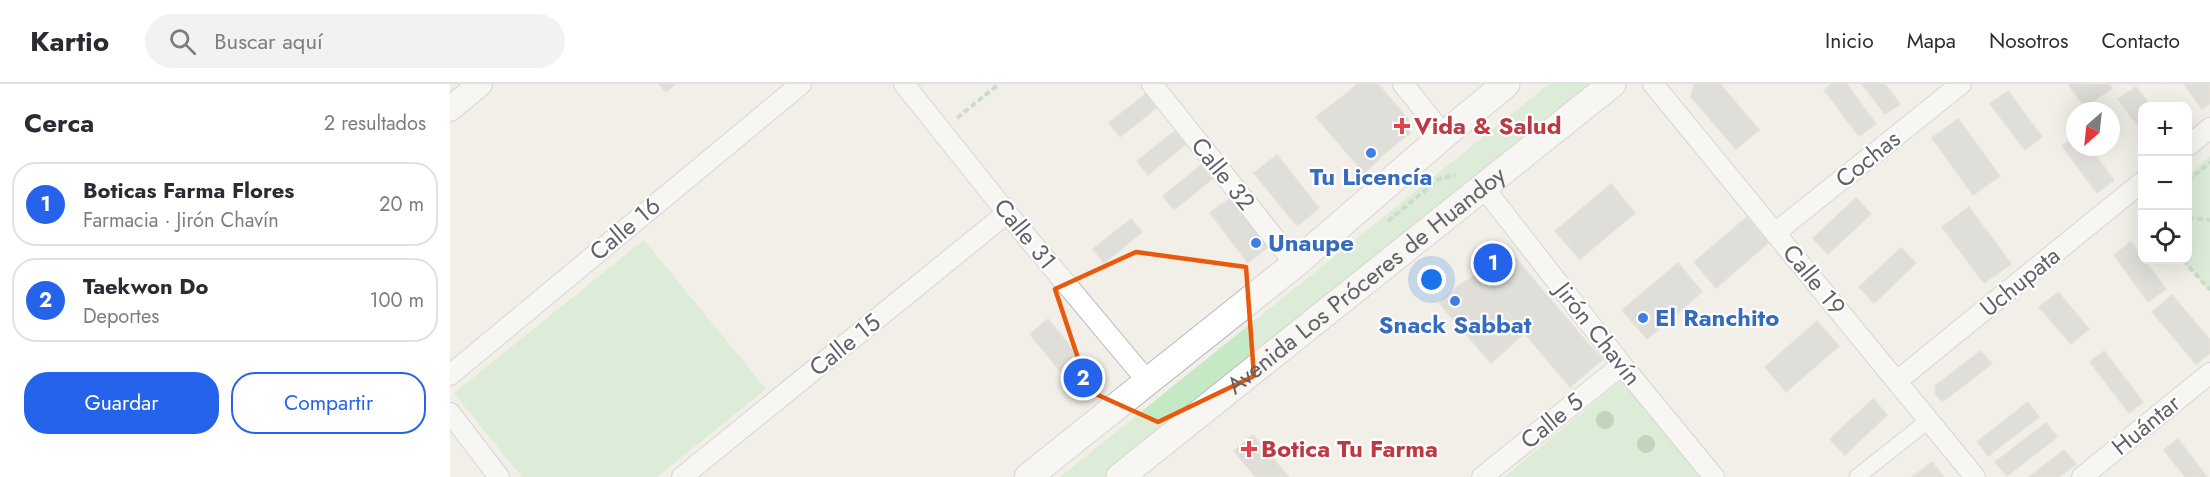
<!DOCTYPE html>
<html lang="es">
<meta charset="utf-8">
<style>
body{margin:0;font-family:Jost,sans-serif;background:#f2f2f3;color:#2b2b33}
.controls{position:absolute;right:18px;top:18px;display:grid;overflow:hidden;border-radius:12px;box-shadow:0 6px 24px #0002}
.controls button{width:54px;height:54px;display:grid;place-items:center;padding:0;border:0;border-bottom:2px solid #e1e1e2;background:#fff;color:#2b2b33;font:30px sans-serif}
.compass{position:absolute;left:1616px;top:18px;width:54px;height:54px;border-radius:50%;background:#fff;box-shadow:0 6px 24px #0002;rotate:207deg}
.you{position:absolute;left:982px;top:196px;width:21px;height:21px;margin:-15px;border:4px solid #fff;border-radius:50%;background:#1a73e8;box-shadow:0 0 0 9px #1a73e833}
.badge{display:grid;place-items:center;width:39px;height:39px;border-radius:50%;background:#2563eb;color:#fff;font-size:20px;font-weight:700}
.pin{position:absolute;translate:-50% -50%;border:3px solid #fff;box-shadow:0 2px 6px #0006}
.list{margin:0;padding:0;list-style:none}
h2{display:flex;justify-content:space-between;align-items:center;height:78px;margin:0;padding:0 24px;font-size:26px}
h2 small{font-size:20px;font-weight:400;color:#7c7c81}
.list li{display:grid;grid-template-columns:39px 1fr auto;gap:18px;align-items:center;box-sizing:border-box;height:84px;margin:0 12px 12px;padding:0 12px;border:2px solid #e1e1e2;border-radius:24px}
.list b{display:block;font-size:22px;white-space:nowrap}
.list p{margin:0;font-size:20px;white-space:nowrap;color:#7c7c81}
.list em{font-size:20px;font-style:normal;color:#7c7c81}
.actions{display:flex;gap:12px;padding:18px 24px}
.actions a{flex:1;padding:14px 0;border:2px solid #2563eb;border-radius:24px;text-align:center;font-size:21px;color:#2563eb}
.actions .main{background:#2563eb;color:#fff}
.icon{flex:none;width:33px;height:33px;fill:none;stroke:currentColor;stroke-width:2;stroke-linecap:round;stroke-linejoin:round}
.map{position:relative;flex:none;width:1760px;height:393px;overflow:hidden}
header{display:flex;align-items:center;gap:36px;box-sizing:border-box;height:84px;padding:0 30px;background:#fff;border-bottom:2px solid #e1e1e2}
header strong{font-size:28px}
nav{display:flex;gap:33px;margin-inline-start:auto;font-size:21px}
.search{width:420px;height:54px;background:#f2f2f3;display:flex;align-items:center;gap:15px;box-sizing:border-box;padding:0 21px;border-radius:33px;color:#7c7c81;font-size:22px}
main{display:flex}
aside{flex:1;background:#fff}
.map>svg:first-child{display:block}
.green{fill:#c5e8c5}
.building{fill:#cccac5;stroke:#d6d1c6;stroke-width:1.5}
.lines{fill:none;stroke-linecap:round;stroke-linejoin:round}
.pedestrian-casing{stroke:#b5b8bc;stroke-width:17}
.minor-casing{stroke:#b5b8bc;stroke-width:22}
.tertiary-casing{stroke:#b5b8bc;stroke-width:26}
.secondary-casing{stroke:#b6babf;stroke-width:29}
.path{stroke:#9cc7a9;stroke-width:4;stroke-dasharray:6 3;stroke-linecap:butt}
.pedestrian{stroke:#fff;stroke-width:15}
.minor{stroke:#fff;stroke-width:20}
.tertiary{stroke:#fff;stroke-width:24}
.secondary{stroke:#fff;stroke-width:27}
.tree{fill:#89b387}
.marked{fill:none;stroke:#e8590c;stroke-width:4.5;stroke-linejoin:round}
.health-dot{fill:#e0444e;stroke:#fff;stroke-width:2}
.shop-dot{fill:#3f7fe0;stroke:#fff;stroke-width:2}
.labels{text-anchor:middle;stroke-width:4.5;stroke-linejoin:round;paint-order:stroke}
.health-label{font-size:24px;font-weight:bold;fill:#be3a42;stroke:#fff;text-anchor:start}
.street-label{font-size:24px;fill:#5f6368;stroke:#fff}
.shop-label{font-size:24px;font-weight:bold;fill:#366cbe;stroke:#fff}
</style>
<header>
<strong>Kartio</strong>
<div class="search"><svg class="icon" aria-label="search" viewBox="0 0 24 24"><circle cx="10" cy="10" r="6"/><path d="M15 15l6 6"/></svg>Buscar aquí</div>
<nav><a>Inicio</a><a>Mapa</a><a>Nosotros</a><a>Contacto</a></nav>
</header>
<main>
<aside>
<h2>Cerca<small>2 resultados</small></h2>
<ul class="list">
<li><span class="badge">1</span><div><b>Boticas Farma Flores</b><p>Farmacia · Jirón Chavín</p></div><em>20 m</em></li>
<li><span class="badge">2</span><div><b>Taekwon Do</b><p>Deportes</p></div><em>100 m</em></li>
</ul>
<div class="actions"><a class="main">Guardar</a><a>Compartir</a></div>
</aside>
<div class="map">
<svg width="1760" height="393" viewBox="0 0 1760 393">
<rect width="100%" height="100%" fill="#f1efe8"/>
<path class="green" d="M 1099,0 L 1143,0 L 655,393 L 610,393 Z
M 1760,72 L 1760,207 L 1732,176 L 1738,176 L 1738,91 Z
M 194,156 L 316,305 L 207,393 L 72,393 L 4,309 Z
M 1177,292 L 1258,393 L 1054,393 Z"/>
<path class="building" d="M 209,0 L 225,0 L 216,8 Z
M 908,0 L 928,0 L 958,35 L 960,49 L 934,70 L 888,16 Z
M 1244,0 L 1270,0 L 1309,46 L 1286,65 L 1241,13 Z
M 1382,0 L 1397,0 L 1426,40 L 1409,52 L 1374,6 Z
M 1412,0 L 1435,0 L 1450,20 L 1435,30 Z
M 1618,0 L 1659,0 L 1662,4 L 1635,23 Z
M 1734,0 L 1760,0 L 1760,19 L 1752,25 Z
M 1686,3 L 1701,22 L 1692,22 L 1692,48 L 1668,15 Z
M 1558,7 L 1592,53 L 1575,66 L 1540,20 Z
M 697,9 L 709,22 L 670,53 L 659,39 Z
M 888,16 L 934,70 L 914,89 L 866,33 Z
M 1508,35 L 1550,92 L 1523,111 L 1482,54 Z
M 725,47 L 736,60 L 698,91 L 687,77 Z
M 1625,52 L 1625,63 L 1639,63 L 1664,96 L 1647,109 L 1612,62 Z
M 827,71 L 869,124 L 847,142 L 804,89 Z
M 751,81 L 762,95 L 724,126 L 713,112 Z
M 1161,100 L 1185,129 L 1130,175 L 1105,147 Z
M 780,114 L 818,163 L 798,179 L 760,129 Z
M 1406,114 L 1421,130 L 1378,170 L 1363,154 Z
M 1519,123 L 1561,180 L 1534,199 L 1492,143 Z
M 1297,133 L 1319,158 L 1266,204 L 1244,178 Z
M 681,135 L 692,148 L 654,179 L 643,165 Z
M 1681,158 L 1716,205 L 1698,218 L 1664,171 Z
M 1057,164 L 1152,276 L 1120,303 L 1025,191 Z
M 1451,164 L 1466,179 L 1424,219 L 1409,203 Z
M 1228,179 L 1252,208 L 1197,255 L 1172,226 Z
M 1025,191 L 1075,249 L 1059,263 L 1007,203 Z
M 1007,203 L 1059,263 L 1041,279 L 989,219 Z
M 1608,208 L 1639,245 L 1621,260 L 1589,223 Z
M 1722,211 L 1760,256 L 1760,269 L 1746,280 L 1702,228 Z
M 598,235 L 645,293 L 627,308 L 580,250 Z
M 1367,237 L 1389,262 L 1336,308 L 1315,283 Z
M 1531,267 L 1542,280 L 1492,318 L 1485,309 L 1486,301 Z
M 1654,267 L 1693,318 L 1679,329 L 1640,278 Z
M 1423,315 L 1437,331 L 1395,371 L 1380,355 Z
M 1578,318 L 1589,333 L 1538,372 L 1527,358 Z
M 1596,339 L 1607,353 L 1557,392 L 1545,378 Z
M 803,351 L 839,393 L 806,393 L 784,367 Z
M 1728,355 L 1757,393 L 1735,393 L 1714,366 Z
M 1614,366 L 1626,380 L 1609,393 L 1579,393 Z
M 1482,378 L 1493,392 L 1491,393 L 1462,393 Z"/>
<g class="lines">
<defs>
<path id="pedestrian" d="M 1407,393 L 1479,336"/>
<path id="minor" d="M 454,0 L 557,129 L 698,298
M 702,0 L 845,180
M 953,0 L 994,51
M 1203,0 L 1525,393
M 1738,62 L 1760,44
M 1034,104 L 1172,281 L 1264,393
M 1325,149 L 1511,0
M 0,291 L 351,0
M 1447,297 L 1692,98
M 0,329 L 49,393
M 232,393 L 557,129
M 1032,393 L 1172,281
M 1632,393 L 1760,289"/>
<path id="tertiary" d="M 0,25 L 30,0"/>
<g id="secondary">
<path d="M 578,393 L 845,180 L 994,51 L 1056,0"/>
<path id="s1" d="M 670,393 L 1162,0"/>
</g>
</defs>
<use href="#pedestrian" class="pedestrian-casing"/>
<use href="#minor" class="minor-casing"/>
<use href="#tertiary" class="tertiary-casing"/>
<use href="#secondary" class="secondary-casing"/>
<path class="path" d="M 507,34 L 549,0
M 1738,97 L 1760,78
M 1738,134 L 1760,136
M 938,137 L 989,95 L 1005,91
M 1733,176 L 1760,206"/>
<use href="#pedestrian" class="pedestrian"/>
<use href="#minor" class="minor"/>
<use href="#tertiary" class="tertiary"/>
<use href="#secondary" class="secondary"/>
</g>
<g class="tree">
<circle cx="1155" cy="336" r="9"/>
<circle cx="1196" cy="360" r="9"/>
</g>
<path d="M0 0H1760V393H0ZM 686,168 L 796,183 L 804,292 L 708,338 L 639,307 L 605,205 Z" fill="#f1efe8" fill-opacity=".55" fill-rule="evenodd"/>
<path class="marked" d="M 686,168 L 796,183 L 804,292 L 708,338 L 639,307 L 605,205 Z"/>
<g class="health-dot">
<path d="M949 33h6v6h6v6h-6v6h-6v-6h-6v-6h6z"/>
<path d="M796 356h6v6h6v6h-6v6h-6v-6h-6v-6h6z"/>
</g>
<g class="shop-dot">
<circle cx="921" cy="69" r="6"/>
<circle cx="806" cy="159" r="6"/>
<circle cx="1005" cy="217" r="6"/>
<circle cx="1193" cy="234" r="6"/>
</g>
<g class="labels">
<g class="health-label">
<text x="964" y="50">Vida &amp; Salud</text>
<text x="811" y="373">Botica Tu Farma</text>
</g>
<g class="street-label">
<text transform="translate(1418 75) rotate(-39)" y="8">Cochas</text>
<text transform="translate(773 90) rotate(51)" y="8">Calle 32</text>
<text transform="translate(175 145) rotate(-40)" y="8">Calle 16</text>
<text transform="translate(575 150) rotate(51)" y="8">Calle 31</text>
<text transform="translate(1364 196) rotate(51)" y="8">Calle 19</text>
<text dy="8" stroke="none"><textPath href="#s1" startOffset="315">Avenida Los Próceres de Huandoy</textPath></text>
<text transform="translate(1570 198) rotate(-39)" y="8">Uchupata</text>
<text transform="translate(1148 250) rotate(52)" y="8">Jirón Chavín</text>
<text transform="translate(395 261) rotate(-39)" y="8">Calle 15</text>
<text transform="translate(1102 337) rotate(-39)" y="8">Calle 5</text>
<text transform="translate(1696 341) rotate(-39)" y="8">Huántar</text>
</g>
<g class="shop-label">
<text x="921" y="101">Tu Licencía</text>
<text x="818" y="167" text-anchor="start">Unaupe</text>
<text x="1205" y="242" text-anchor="start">El Ranchito</text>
<text x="1005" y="249">Snack Sabbat</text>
</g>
</g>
</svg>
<div class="controls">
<button>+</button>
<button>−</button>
<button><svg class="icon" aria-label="locate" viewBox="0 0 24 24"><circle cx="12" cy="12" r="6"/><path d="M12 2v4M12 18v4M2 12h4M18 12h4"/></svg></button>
</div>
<svg class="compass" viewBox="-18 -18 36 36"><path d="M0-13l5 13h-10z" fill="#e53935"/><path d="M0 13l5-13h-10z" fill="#7c7c81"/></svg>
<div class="you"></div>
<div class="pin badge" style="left:1043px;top:179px">1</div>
<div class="pin badge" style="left:633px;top:294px">2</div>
</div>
</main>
